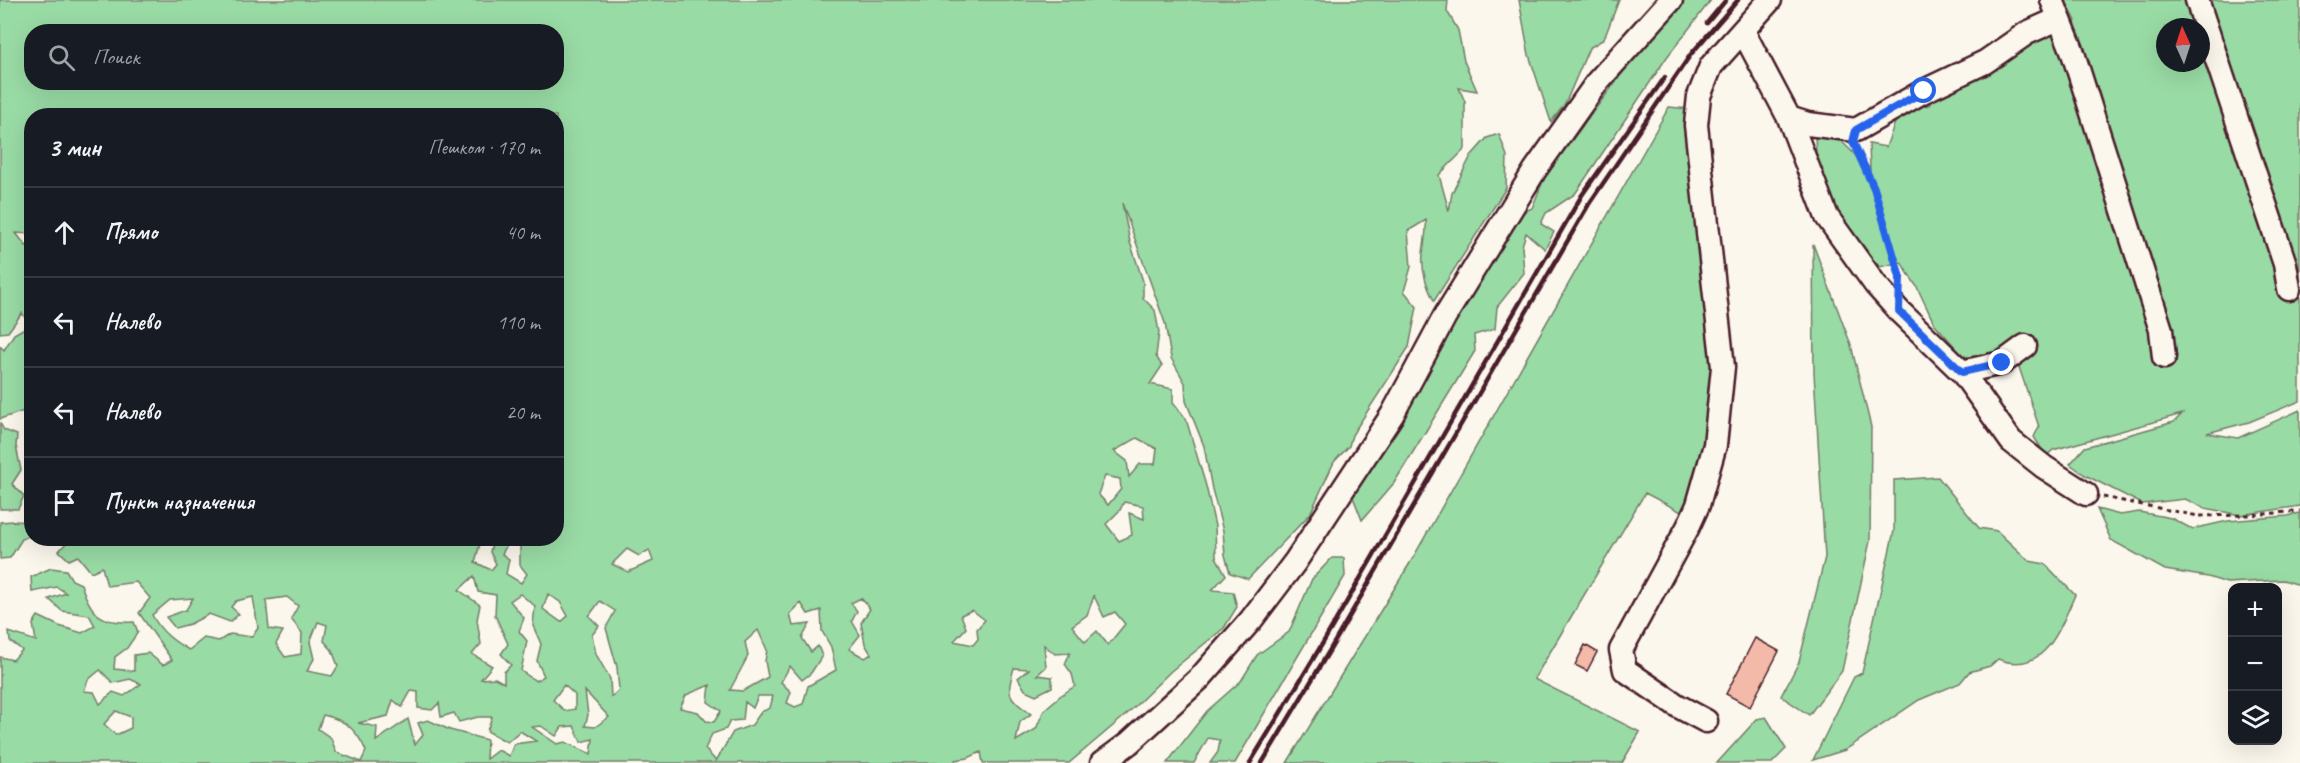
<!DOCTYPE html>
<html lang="ru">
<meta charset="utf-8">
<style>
body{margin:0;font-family:Caveat,sans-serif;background:#20242c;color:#f1f3f6}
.controls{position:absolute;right:18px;bottom:18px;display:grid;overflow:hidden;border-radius:12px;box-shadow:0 6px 24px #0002}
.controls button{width:54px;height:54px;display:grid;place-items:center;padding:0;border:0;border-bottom:2px solid #363941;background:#171b24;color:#f1f3f6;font:30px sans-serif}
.compass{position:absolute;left:2156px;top:18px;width:54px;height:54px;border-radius:50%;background:#171b24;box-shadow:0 6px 24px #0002;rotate:357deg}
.stop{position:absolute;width:18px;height:18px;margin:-14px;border:4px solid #2563eb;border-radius:50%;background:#fff}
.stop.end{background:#2563eb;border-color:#fff;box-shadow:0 2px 6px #0008}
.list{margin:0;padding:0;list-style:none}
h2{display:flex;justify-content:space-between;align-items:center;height:78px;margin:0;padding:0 24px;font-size:26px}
h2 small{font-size:20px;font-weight:400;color:#9ea1a6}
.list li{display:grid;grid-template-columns:39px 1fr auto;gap:18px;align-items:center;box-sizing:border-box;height:90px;padding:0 24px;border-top:2px solid #363941}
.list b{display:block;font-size:22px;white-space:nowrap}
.list em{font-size:20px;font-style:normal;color:#9ea1a6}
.icon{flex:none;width:33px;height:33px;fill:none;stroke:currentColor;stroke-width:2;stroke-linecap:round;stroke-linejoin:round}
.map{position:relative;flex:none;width:2300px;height:763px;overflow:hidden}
.search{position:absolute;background:#171b24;box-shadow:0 6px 24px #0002;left:24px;top:24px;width:540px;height:66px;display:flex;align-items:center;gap:15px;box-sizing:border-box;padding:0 21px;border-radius:24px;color:#9ea1a6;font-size:22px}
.panel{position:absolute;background:#171b24;box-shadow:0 6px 24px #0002;left:24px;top:108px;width:540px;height:438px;border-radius:24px}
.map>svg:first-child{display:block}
.green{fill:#99dba5;stroke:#727d68;stroke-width:1.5;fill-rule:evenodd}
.building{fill:#f3baa9;stroke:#4a1f2b;stroke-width:1.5}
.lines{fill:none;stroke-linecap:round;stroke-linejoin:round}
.minor-casing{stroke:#4a1f2b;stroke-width:27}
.path{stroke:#4a1f2b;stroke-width:3;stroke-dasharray:4.5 4.5;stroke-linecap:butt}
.minor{stroke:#fbf7ec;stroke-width:22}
.rail{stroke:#4a1f2b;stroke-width:4.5}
.route{stroke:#2563eb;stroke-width:8}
</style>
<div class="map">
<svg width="2300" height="763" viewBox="0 0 2300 763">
<rect width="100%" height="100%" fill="#fbf7ec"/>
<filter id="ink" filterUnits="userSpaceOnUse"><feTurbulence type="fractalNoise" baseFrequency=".0167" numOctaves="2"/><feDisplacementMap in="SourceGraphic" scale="12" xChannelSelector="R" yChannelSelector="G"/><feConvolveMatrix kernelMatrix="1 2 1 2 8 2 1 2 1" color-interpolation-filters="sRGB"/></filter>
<g filter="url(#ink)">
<path class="green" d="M 0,0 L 1448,0 L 1447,11 L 1458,30 L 1464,61 L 1477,91 L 1459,88 L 1465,102 L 1465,149 L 1439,175 L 1449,211 L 1452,193 L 1471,156 L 1487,138 L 1499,134 L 1507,156 L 1506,188 L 1434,301 C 1427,287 1421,270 1423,254 C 1424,242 1427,232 1426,220 L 1408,231 L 1411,267 L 1404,291 L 1417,307 L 1409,347 L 1352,435 L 1349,446 L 1334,462 L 1310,514 L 1248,579 L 1230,573 L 1225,555 L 1223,531 L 1212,489 L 1204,446 L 1186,401 L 1185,383 L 1171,358 L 1165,323 L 1122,203 L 1130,242 L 1143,281 L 1143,298 L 1155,310 L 1159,332 L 1156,356 L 1162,366 L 1150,384 L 1173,389 L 1173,403 L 1186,419 L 1206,486 L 1215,526 L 1216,557 L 1226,575 L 1212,590 L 1233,592 L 1237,607 L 1224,628 L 1171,671 L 1127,714 L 1069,763 L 983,763 L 981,752 L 968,758 L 955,760 L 955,763 L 0,763 L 0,657 L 13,660 L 22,650 L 10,641 L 9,632 L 36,641 L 33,624 L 38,616 L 59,626 L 82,633 L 95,626 L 89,615 L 62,611 L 49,599 L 66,593 L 57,587 L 32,592 L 31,577 L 51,568 L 66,570 L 72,580 L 81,584 C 91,615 101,624 134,622 L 138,632 L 127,648 L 115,657 L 114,669 L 134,671 L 134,655 L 148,653 L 163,665 L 172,660 L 139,613 L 150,598 L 136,582 L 107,586 L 102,567 L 91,572 L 78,556 L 69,560 L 59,551 L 67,542 L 65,539 L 492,539 L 480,544 L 475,562 L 491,570 L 496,564 L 490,552 L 493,539 L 510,539 L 502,554 L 509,559 L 506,574 L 521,583 L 527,574 L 520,565 L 520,544 L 515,539 L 556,538 L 556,116 L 32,116 L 31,234 L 16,233 L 26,246 L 31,243 L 31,468 L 26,430 L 30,409 L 0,419 L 0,346 L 4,350 L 14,334 L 30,325 L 22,313 L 8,332 L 0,333 ZM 32,32 L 556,32 L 556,82 L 32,82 ZM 1137,438 L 1157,449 L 1155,464 L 1140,464 L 1129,477 L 1127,461 L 1114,451 ZM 1105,476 L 1120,479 L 1121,489 L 1108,505 L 1098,494 ZM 1124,502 L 1143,506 L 1144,519 L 1129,513 L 1132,535 L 1119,541 L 1106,524 L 1120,510 ZM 627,549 L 639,556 L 649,550 L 653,561 L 628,572 L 612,564 ZM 474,576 L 478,592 L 496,595 L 495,615 L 508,644 L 501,654 L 511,665 L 504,672 L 504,683 L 495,678 L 481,679 L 492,666 L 472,654 L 481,644 L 477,620 L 480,605 L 459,590 ZM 520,594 L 535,606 L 533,626 L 541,644 L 537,661 L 544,676 L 536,681 L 521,671 L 527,641 L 519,631 L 524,618 L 510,601 ZM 548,594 L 560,602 L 568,616 L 561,622 L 543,609 ZM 1094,596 L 1104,617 L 1115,612 L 1125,624 L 1108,645 L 1097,631 L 1085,642 L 1072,626 L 1087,615 ZM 253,597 L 258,628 L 252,637 L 230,634 L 219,641 L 204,638 L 189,650 C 173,641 161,632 152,615 L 170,600 L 193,598 L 186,610 L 166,617 L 175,628 L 190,624 L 209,614 L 230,622 L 239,614 L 231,607 L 236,601 ZM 287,597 L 298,606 L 291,619 L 302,633 L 301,654 L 285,657 L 276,644 L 283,631 L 269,629 L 266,600 ZM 861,598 L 870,609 L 861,623 L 865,644 L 871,654 L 865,658 L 849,649 L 860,635 L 852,621 L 857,611 L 851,603 ZM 600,601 L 615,611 L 606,628 L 617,667 L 619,690 L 611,697 L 610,679 L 596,654 L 592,635 L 599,626 L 589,616 ZM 801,603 L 808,614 L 821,610 L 822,631 L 831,647 L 836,670 L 808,686 L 803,704 L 795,707 L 787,703 L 791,692 L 781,682 L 790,666 L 802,680 L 811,673 L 822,656 L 818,646 L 811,652 L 802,638 L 810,624 L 793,626 L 790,614 ZM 972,610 L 985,620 L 977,629 L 978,639 L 973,645 L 954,641 L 966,628 L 961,615 ZM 318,622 L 327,625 L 324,641 L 332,650 L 338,666 L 332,676 L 307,671 L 314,659 L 310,642 ZM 758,630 L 767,650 L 765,661 L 768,677 L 743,691 L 730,690 L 748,656 L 745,642 ZM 1044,645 L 1055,654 L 1070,653 L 1065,664 L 1072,674 L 1075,686 L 1060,696 L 1044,710 L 1036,729 L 1016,741 L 1020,722 L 1031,714 C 1008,697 1006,696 1014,668 L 1029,669 L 1018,678 L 1025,690 L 1036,695 L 1052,687 L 1052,677 L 1037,675 L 1046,667 ZM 100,670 L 113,683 L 130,679 L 141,684 L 124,696 L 113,692 L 100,704 L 94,692 L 84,691 L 88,680 ZM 564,685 L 575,695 L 575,709 L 565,711 L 553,700 ZM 710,685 L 708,702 L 721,711 L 714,722 L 706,721 L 698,712 L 680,708 L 686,695 ZM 411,691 L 418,692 L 418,708 L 432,710 L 439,703 L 441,717 L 454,713 L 459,722 L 478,717 L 492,717 L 487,731 L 507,742 L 520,731 L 536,741 L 514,744 L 509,756 L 498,750 L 486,759 L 487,740 L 450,730 L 428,720 L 418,723 L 423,735 L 415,745 L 408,719 L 376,741 L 377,727 L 358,723 L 388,716 L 393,700 L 402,707 ZM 585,691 L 609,717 L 595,727 L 585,726 L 588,715 ZM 758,696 L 773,696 L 770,708 L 761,712 L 752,725 L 733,732 L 716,761 L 705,749 L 712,734 L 726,729 L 730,721 L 743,720 L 745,702 L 753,708 ZM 116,711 L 131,717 L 131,728 L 116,735 L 104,724 ZM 323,715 C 346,720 357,730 366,751 L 361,762 L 336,752 L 331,738 L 318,729 ZM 541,726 L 556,736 L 562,727 L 574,726 L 581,742 L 593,739 L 591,754 L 565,742 L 557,744 L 532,727 Z
M 1519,0 L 1619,0 L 1604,39 L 1589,48 L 1565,104 L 1551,122 L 1529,55 Z
M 1684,0 L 1711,0 L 1667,57 L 1575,194 L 1546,213 L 1541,224 L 1554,232 L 1545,249 L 1526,233 L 1522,246 L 1524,273 L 1497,307 L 1495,329 L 1474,335 L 1475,351 L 1394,483 L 1362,520 L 1351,492 L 1515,216 L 1532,208 L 1545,176 L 1635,56 Z
M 2065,0 L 2300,0 L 2300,401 L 2249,422 L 2207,433 L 2238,438 L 2300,410 L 2300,506 L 2240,515 L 2205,508 L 2185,499 L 2142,504 L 2085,475 L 2070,464 L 2085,447 L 2174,422 L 2182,414 L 2053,450 L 2046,456 L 2034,437 L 2039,427 L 2013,349 L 1989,360 L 1963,356 L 1934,323 L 1917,287 L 1901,262 L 1880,267 L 1847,232 L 1817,167 L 1815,137 L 1836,136 L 1870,169 L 1869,144 L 1886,147 L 1897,117 L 1917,107 L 1930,105 L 1926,93 L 2076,21 ZM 2165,27 L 2201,27 L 2201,63 L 2165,63 Z
M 1669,107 L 1689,109 L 1718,382 L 1685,514 L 1645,493 L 1534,679 L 1640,732 L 1622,763 L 1287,763 L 1410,563 Z
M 1813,244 L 1851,345 L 1871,427 L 1870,541 L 1842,671 L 1809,715 L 1781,696 L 1799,662 L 1825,557 L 1814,373 Z
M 0,423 L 4,430 L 17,435 L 16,446 L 21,470 L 12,484 L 24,496 L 18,509 L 0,509 Z
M 1938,477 L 1979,528 L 1997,531 L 2029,561 L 2045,564 L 2075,595 C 2060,628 2045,677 1998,659 L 1990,666 L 1969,672 L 1960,683 L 1919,700 L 1845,750 L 1813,760 L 1854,677 L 1862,673 L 1894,531 L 1894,480 Z
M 2097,509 L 2120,515 L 2139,512 L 2171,518 L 2192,529 L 2228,521 L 2288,516 L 2300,513 L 2300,585 L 2283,580 L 2227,583 L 2208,577 L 2165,570 L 2111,540 Z
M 14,521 L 31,522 L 31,535 L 22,539 L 10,558 L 0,559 L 0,522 Z
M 1332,558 L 1344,558 L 1345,576 L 1235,763 L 1210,763 L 1218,752 L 1220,740 L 1208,738 L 1194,763 L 1167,763 L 1207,711 L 1241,681 L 1257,655 L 1289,632 L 1312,579 Z
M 1766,717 L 1786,749 L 1772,763 L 1717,763 L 1757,719 Z"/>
<path class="building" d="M 1755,638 L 1779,651 L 1750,707 L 1726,694 Z
M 1585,645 L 1597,652 L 1587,671 L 1575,665 Z"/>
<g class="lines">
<defs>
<path id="minor" d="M 2052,0 L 2072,50 L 2161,330 L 2164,357
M 2197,0 L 2285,264 L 2289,289
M 1743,31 L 1789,118 L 1827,217 L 1875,284 L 1899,311 L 1962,372 L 2011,441 L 2044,467 L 2086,494
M 1789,118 L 1808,124 L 1856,130 L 1924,91 L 1985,62 L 2027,33 L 2058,19
M 1962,372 L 2002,363 L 2025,346
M 1706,721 L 1678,706 L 1625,670 L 1621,650 L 1688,527 L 1698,505 L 1715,445 L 1723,367 L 1696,125 L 1699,96 L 1711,66 L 1770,0
M 1102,763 L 1129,743 L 1200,678 L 1251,620 L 1295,562 L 1392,415 L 1445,316 L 1535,170 L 1598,81 L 1671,0"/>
</defs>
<use href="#minor" class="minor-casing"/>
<path class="path" d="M 1855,149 L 1874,188 L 1900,277 L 1900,284
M 2103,497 L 2198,516 L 2251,515 L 2300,511"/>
<use href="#minor" class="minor"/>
<path class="rail" d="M 1707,23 L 1726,0
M 1250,763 L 1324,641 L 1582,195 L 1665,77
M 1262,763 L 1331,648 L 1589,204 L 1691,54 L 1738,0"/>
</g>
</g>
<g class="lines" filter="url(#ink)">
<path class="route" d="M 1924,91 L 1856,130 L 1853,142 L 1874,188 L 1900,277 L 1899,311 L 1962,372 L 2002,363"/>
</g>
</svg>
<div class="controls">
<button>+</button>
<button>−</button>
<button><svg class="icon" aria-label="layers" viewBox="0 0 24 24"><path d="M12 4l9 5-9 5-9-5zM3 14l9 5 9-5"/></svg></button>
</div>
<svg class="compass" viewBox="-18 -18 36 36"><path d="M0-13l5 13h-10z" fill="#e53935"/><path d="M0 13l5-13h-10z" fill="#9ea1a6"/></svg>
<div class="stop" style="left:1924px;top:91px"></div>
<div class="stop end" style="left:2002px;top:363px"></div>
<div class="search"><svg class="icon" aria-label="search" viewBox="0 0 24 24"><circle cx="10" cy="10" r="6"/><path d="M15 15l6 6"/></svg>Поиск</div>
<section class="panel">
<h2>3 мин<small>Пешком · 170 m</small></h2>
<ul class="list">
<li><svg class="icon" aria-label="ahead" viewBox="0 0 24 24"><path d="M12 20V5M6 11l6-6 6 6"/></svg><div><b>Прямо</b></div><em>40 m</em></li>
<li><svg class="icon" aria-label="left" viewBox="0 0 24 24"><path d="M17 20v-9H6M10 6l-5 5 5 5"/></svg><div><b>Налево</b></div><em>110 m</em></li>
<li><svg class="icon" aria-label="left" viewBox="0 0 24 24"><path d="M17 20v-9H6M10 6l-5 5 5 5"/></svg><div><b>Налево</b></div><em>20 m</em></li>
<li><svg class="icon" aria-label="arrive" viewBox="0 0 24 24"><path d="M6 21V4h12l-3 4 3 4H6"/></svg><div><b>Пункт назначения</b></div></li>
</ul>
</section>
</div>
